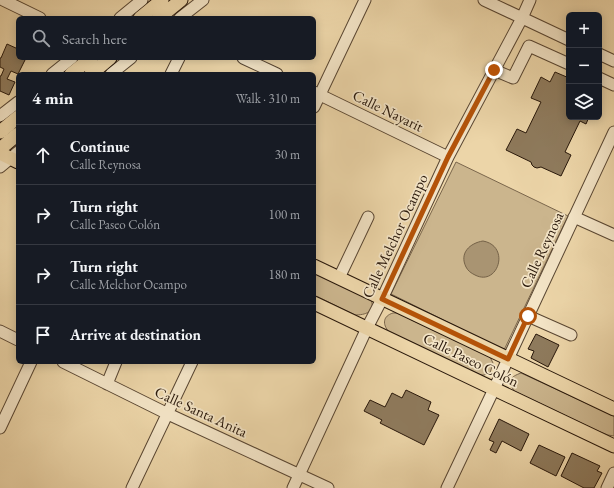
<!DOCTYPE html>
<meta charset="utf-8">
<style>
body{margin:0;font-family:"EB Garamond",serif;background:#20242c;color:#f1f3f6}
.controls{position:absolute;right:12px;top:12px;display:grid;overflow:hidden;border-radius:6px;box-shadow:0 2px 10px #0003}
.controls button{width:36px;height:36px;display:grid;place-items:center;padding:0;border:0;border-bottom:1px solid #363941;background:#171b24;color:#f1f3f6;font:20px sans-serif}
.stop{position:absolute;width:12px;height:12px;margin:-9px;border:3px solid #b45309;border-radius:50%;background:#fff}
.stop.end{background:#b45309;border-color:#fff;box-shadow:0 1px 4px #0008}
.list{margin:0;padding:0;list-style:none}
h2{display:flex;justify-content:space-between;align-items:center;height:52px;margin:0;padding:0 16px;font-size:17px}
h2 small{font-size:13px;font-weight:400;color:#9ea1a6}
.list li{display:grid;grid-template-columns:26px 1fr auto;gap:12px;align-items:center;box-sizing:border-box;height:60px;padding:0 16px;border-top:1px solid #363941}
.list b{display:block;font-size:15px;white-space:nowrap}
.list p{margin:0;font-size:13px;white-space:nowrap;color:#9ea1a6}
.list em{font-size:13px;font-style:normal;color:#9ea1a6}
.icon{flex:none;width:22px;height:22px;fill:none;stroke:currentColor;stroke-width:2;stroke-linecap:round;stroke-linejoin:round}
.map{position:relative;flex:none;width:614px;height:488px;overflow:hidden}
.search{position:absolute;background:#171b24;box-shadow:0 2px 10px #0003;left:16px;top:16px;width:300px;height:44px;display:flex;align-items:center;gap:10px;box-sizing:border-box;padding:0 14px;border-radius:6px;color:#9ea1a6;font-size:15px}
.panel{position:absolute;background:#171b24;box-shadow:0 2px 10px #0003;left:16px;top:72px;width:300px;height:292px;border-radius:6px}
.map>svg:first-child{display:block}
.green{fill:#cbb58d;stroke:#7a664c}
.water{fill:#a99472;stroke:#756248}
.building{fill:#8e7a5c;stroke:#28170a}
.lines{fill:none;stroke-linecap:round;stroke-linejoin:round}
.minor-casing{stroke:#594632;stroke-width:13}
.major-casing{stroke:#28170a;stroke-width:15}
.minor{stroke:#f3e4c6;stroke-width:11}
.major{stroke:#ecd5a8;stroke-width:13}
.route{stroke:#b45309;stroke-width:5}
.labels{text-anchor:middle;stroke-width:3.5;stroke-linejoin:round;paint-order:stroke}
.street-label{font-size:15px;fill:#28170a;stroke:#f3e4c6}
</style>
<div class="map">
<svg width="614" height="488" viewBox="0 0 614 488">
<rect width="100%" height="100%" fill="#ecd5a8"/>
<filter id="stains"><feTurbulence type="fractalNoise" baseFrequency=".005" numOctaves="4"/><feColorMatrix values="0 0 0 0 .2 0 0 0 0 .09 0 0 0 0 .02 0 0 0 .5 -.17"/></filter>
<radialGradient id="worn" r=".72"><stop offset=".6" stop-color="#630" stop-opacity="0"/><stop offset="1" stop-color="#630" stop-opacity=".3"/></radialGradient>
<path class="green" d="M 456,162 L 568,216 L 504,350 L 391,294 Z
M 314,273 L 371,300 C 376,312 365,315 355,315 L 314,295 Z
M 393,313 L 397,313 L 490,357 L 493,363 L 490,373 L 484,375 L 480,375 L 389,332 C 382,324 383,316 393,313 Z
M 521,373 L 614,416 L 614,436 L 608,435 L 598,431 L 514,391 C 508,380 510,377 521,373 Z"/>
<path class="water" d="M 483,241 C 511,246 498,287 475,275 C 471,273 468,271 466,267 C 459,253 470,243 483,241 Z"/>
<path class="building" d="M 7,44 L 18,49 L 18,58 L 26,58 L 18,74 L 11,71 L 7,79 L 15,82 L 9,95 L 0,91 L 0,76 L 1,76 L 4,69 L 0,67 L 0,58 L 1,58 Z
M 555,72 L 569,78 L 569,117 L 589,117 L 586,124 L 580,121 L 565,152 L 571,155 L 561,176 L 541,167 L 537,168 L 534,167 L 532,165 L 531,162 L 506,150 L 517,129 L 526,133 L 541,102 L 531,98 L 541,77 L 550,82 Z
M 536,334 L 559,345 L 548,367 L 531,358 L 534,351 L 528,349 Z
M 406,390 L 431,402 L 428,410 L 439,415 L 424,445 L 380,423 L 382,420 L 364,411 L 370,400 L 385,407 L 392,393 L 402,398 Z
M 499,419 L 529,434 L 521,451 L 502,441 L 496,453 L 490,450 L 494,442 L 489,440 Z
M 539,445 L 565,457 L 556,476 L 530,463 Z
M 572,453 L 600,466 L 597,471 L 602,473 L 594,488 L 584,488 L 561,476 Z"/>
<g class="lines">
<defs>
<path id="minor" d="M 3,0 L 40,18
M 484,0 L 569,40
M 120,18 L 142,0
M 180,18 L 203,0
M 599,54 L 614,61
M 243,58 L 277,74
M 494,70 L 513,78 L 529,46 L 569,64
M 52,74 L 72,58
M 111,74 L 131,58
M 171,74 L 179,58
M 599,78 L 614,85
M 314,92 L 448,157
M 314,107 L 365,0
M 0,116 L 18,102
M 0,167 L 18,152
M 574,217 L 614,235
M 339,278 L 368,217
M 528,316 L 571,335
M 0,331 L 18,340
M 63,362 L 168,414 L 328,488
M 107,384 L 116,362
M 0,428 L 31,362
M 132,488 L 192,362
M 293,488 L 367,328 L 382,299 L 448,157 L 522,18 L 530,0
M 447,488 L 494,389 L 614,132
M 607,488 L 614,473"/>
<path id="major" d="M 140,18 L 162,0
M 159,18 L 181,0
M 71,74 L 91,58
M 91,74 L 110,58
M 0,132 L 18,117
M 0,149 L 18,134
M 0,153 L 18,162
M 314,266 L 614,409
M 314,303 L 614,446"/>
</defs>
<use href="#minor" class="minor-casing"/>
<use href="#major" class="major-casing"/>
<use href="#minor" class="minor"/>
<use href="#major" class="major"/>
</g>
<g class="lines">
<path class="route" d="M 494,70 L 448,157 L 382,299 L 508,359 L 528,316"/>
</g>
<g class="labels">
<g class="street-label">
<text transform="translate(388 111) rotate(26)" y="5">Calle Nayarit</text>
<text transform="translate(395 236) rotate(-65)" y="5">Calle Melchor Ocampo</text>
<text transform="translate(542 250) rotate(-65)" y="5">Calle Reynosa</text>
<text transform="translate(471 360) rotate(26)" y="5">Calle Paseo Colón</text>
<text transform="translate(201 412) rotate(25)" y="5">Calle Santa Anita</text>
</g>
</g>
<rect width="100%" height="100%" filter="url(#stains)"/>
<rect width="100%" height="100%" fill="url(#worn)"/>
</svg>
<div class="controls">
<button>+</button>
<button>−</button>
<button><svg class="icon" aria-label="layers" viewBox="0 0 24 24"><path d="M12 4l9 5-9 5-9-5zM3 14l9 5 9-5"/></svg></button>
</div>
<div class="stop" style="left:528px;top:316px"></div>
<div class="stop end" style="left:494px;top:70px"></div>
<div class="search"><svg class="icon" aria-label="search" viewBox="0 0 24 24"><circle cx="10" cy="10" r="6"/><path d="M15 15l6 6"/></svg>Search here</div>
<section class="panel">
<h2>4 min<small>Walk · 310 m</small></h2>
<ul class="list">
<li><svg class="icon" aria-label="ahead" viewBox="0 0 24 24"><path d="M12 20V5M6 11l6-6 6 6"/></svg><div><b>Continue</b><p>Calle Reynosa</p></div><em>30 m</em></li>
<li><svg class="icon" aria-label="right" viewBox="0 0 24 24"><path d="M7 20v-9h11M14 6l5 5-5 5"/></svg><div><b>Turn right</b><p>Calle Paseo Colón</p></div><em>100 m</em></li>
<li><svg class="icon" aria-label="right" viewBox="0 0 24 24"><path d="M7 20v-9h11M14 6l5 5-5 5"/></svg><div><b>Turn right</b><p>Calle Melchor Ocampo</p></div><em>180 m</em></li>
<li><svg class="icon" aria-label="arrive" viewBox="0 0 24 24"><path d="M6 21V4h12l-3 4 3 4H6"/></svg><div><b>Arrive at destination</b></div></li>
</ul>
</section>
</div>
